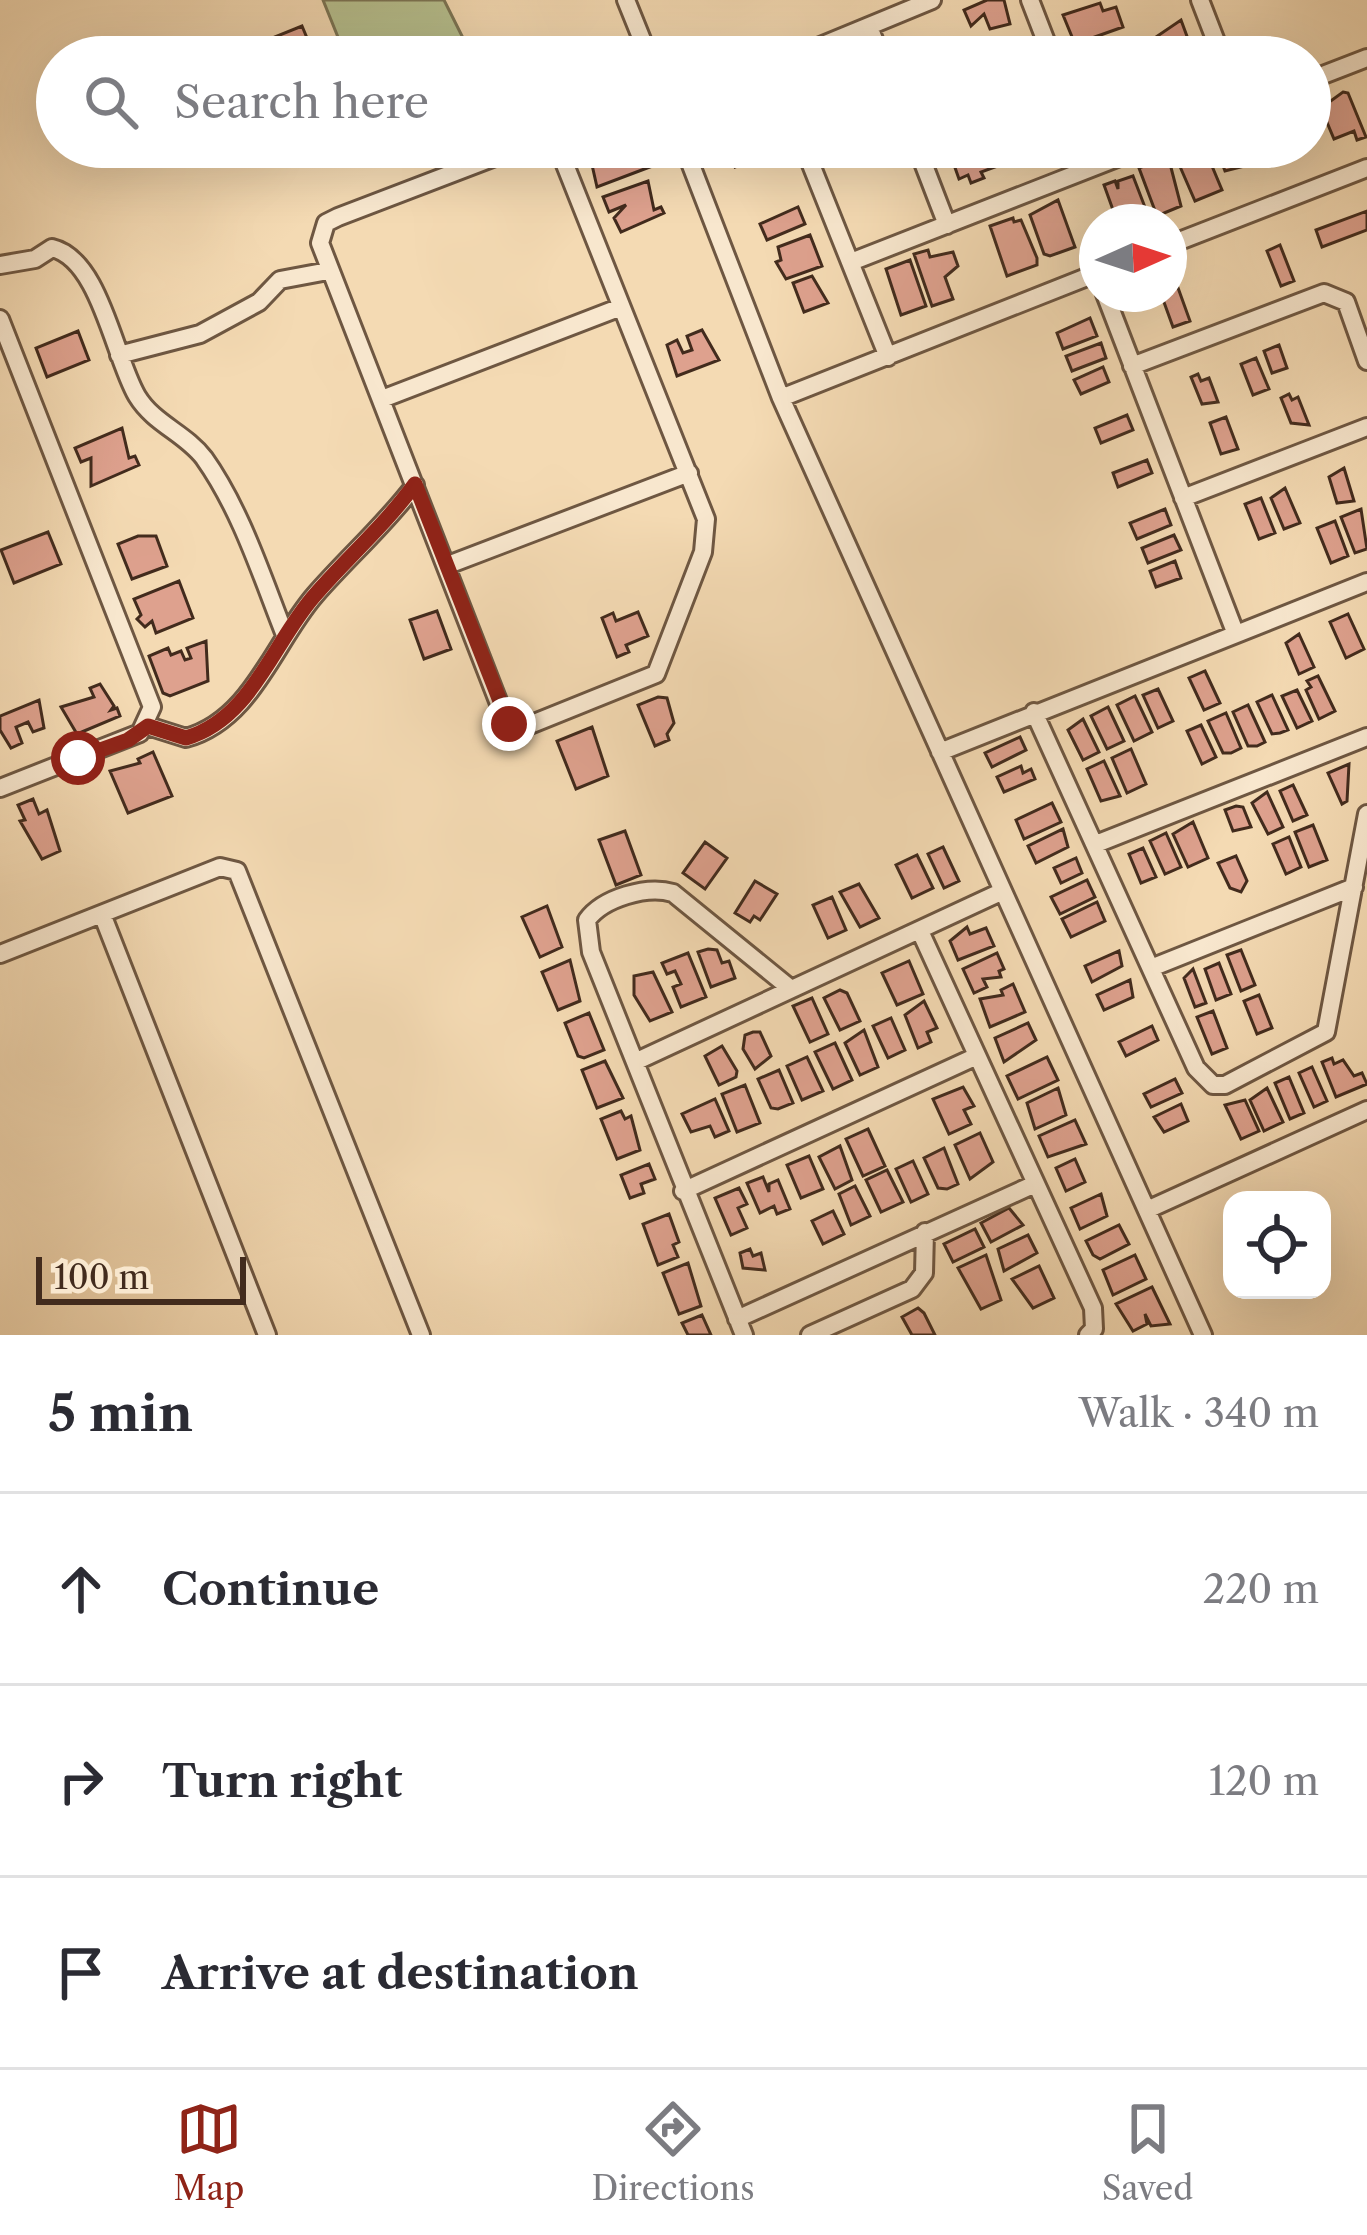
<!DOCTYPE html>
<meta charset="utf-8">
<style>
body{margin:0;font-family:"Libre Caslon Text",serif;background:#f7f7f7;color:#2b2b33}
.controls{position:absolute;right:36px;bottom:36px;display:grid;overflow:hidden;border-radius:24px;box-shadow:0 12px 48px #0002}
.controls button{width:108px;height:108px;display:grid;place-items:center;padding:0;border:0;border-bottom:3px solid #e1e1e2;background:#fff;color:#2b2b33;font:60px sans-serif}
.compass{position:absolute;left:1079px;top:204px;width:108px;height:108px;border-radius:50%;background:#fff;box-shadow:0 12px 48px #0002;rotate:87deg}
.scale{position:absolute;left:36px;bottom:30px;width:210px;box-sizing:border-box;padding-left:12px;border:6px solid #422b1d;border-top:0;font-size:33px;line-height:42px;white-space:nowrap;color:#422b1d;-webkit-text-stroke:9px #f8e7ce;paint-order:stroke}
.stop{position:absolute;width:36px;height:36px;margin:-27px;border:9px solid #8f2418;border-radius:50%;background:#fff}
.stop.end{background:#8f2418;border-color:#fff;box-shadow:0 3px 12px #0008}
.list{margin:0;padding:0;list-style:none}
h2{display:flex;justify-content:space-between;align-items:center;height:156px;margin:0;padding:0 48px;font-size:51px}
h2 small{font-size:39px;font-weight:400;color:#7c7c81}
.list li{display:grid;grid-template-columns:78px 1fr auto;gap:36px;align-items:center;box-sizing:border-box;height:192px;padding:0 48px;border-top:3px solid #e1e1e2}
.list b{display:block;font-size:45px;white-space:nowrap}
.list em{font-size:39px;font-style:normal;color:#7c7c81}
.icon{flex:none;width:66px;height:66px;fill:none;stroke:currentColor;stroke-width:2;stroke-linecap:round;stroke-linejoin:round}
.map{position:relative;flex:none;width:1367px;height:1335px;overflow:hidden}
.search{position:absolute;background:#fff;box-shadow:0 12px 48px #0002;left:36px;right:36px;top:36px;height:132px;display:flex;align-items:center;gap:30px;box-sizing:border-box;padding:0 42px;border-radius:66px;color:#7c7c81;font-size:45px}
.sheet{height:732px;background:#fff}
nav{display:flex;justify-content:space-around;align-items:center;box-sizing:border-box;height:168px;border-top:3px solid #e1e1e2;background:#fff;font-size:33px;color:#7c7c81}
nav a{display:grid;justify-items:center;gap:6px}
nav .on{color:#8f2418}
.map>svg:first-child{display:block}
.green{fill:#b7c190;stroke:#7c7656;stroke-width:3}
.building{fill:#dea18e;stroke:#422b1d;stroke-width:3}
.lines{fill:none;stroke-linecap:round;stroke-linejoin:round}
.street-casing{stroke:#6e5742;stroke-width:22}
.street{stroke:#f8e7ce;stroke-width:16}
.route{stroke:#8f2418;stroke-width:15}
</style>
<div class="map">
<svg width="1367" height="1335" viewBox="0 0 1367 1335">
<rect width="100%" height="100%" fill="#f4dab3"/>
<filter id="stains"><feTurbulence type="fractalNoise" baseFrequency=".00167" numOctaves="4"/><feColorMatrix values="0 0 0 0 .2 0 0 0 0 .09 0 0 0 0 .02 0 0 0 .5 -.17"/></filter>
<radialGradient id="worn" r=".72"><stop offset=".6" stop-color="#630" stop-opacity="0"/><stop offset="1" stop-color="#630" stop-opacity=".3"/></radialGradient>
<path class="green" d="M 323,0 L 444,0 L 466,44 L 430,57 L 346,57 Z"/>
<path class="building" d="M 987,0 L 1004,0 L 1010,24 L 990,29 L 984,14 L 971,26 L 964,10 Z
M 1100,3 L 1103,11 L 1116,7 L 1123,27 L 1075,44 L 1063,15 Z
M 1181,20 L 1192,50 L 1160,57 L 1153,39 Z
M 302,26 L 312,50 L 294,57 L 236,57 L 235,53 L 247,48 L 250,56 L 275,46 L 272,38 Z
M 1012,38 L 1024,57 L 978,57 L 976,51 Z
M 1343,92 L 1348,93 L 1366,137 L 1357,140 L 1354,131 L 1334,139 L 1321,108 Z
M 588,147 L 622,147 L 628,163 L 640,159 L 637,152 L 650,151 L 655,165 L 597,187 Z
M 727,147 L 777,147 L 778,150 L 735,167 Z
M 983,147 L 997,147 L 1003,164 L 981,172 L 984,178 L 971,183 L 968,175 L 959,179 L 952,159 Z
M 1009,147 L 1050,147 L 1052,153 L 1016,163 Z
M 1204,147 L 1222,190 L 1195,201 L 1178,162 L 1196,161 L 1190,148 Z
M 1216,147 L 1240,147 L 1245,166 L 1225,171 Z
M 1168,156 L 1181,206 L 1157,216 L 1139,168 Z
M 1133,176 L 1148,215 L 1117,221 L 1104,185 L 1115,181 L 1118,189 L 1118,181 Z
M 648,181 L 654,210 L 661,207 L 664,213 L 621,232 L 614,218 L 626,205 L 609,212 L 603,197 Z
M 1058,200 L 1075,247 L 1050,256 L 1044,254 L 1030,215 Z
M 798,207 L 805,224 L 767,240 L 760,224 Z
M 1367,211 L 1367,230 L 1322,247 L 1316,230 Z
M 1013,218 L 1014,222 L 1021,220 L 1037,258 L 1037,265 L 1007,276 L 990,226 Z
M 810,235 L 822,266 L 786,279 L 776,262 L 781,260 L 778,247 Z
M 1280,245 L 1294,281 L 1281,286 L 1267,251 Z
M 928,250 L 930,257 L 953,252 L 958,266 L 945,277 L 953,299 L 932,306 L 914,254 Z
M 910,260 L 926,306 L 901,315 L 886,269 Z
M 812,276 L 828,303 L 804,312 L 793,283 Z
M 1177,285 L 1190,321 L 1173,327 L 1161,294 Z
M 1090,318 L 1097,336 L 1063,349 L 1057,333 Z
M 702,330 L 719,360 L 677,376 L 667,345 L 677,340 L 683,353 L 692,350 L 687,336 Z
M 78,331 L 89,360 L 47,377 L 36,348 Z
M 1101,343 L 1106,358 L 1072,371 L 1066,356 Z
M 1279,345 L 1287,368 L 1272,373 L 1264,351 Z
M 1256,358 L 1269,389 L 1253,395 L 1241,364 Z
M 1103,367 L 1109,382 L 1081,394 L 1074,380 Z
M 1198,374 L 1201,381 L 1209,378 L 1218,402 L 1202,404 L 1191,377 Z
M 1289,394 L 1292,400 L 1298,397 L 1309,425 L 1291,423 L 1281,398 Z
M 1127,415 L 1133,430 L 1101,443 L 1095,428 Z
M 1226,417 L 1238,449 L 1221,454 L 1210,423 Z
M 122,428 L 129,458 L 135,456 L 139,465 L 91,486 L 91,458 L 81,462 L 75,448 Z
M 1147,460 L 1152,473 L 1118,487 L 1113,473 Z
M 1344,468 L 1354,501 L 1337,503 L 1329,477 Z
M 1285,488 L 1300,523 L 1284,529 L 1271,498 Z
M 1261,498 L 1275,533 L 1259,539 L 1245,504 Z
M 1165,509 L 1171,525 L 1137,539 L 1130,523 Z
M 1361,509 L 1367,549 L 1355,553 L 1341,517 Z
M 1335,521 L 1348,556 L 1331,563 L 1317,528 Z
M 48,532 L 61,564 L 14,583 L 1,550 Z
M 1174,535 L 1181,550 L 1148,563 L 1142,548 Z
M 138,536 L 156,536 L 167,566 L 132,579 L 118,544 Z
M 1175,561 L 1181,578 L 1156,587 L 1150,571 Z
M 179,581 L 193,618 L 156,633 L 152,621 L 145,627 L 137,619 L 141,615 L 134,599 Z
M 437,611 L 451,649 L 424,659 L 410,620 Z
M 638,612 L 648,636 L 626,645 L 629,652 L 617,657 L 602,618 L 613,613 L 616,621 Z
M 1348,614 L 1364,649 L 1346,658 L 1330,622 Z
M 1299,634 L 1314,667 L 1299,674 L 1286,643 Z
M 206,641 L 208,681 L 170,696 L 163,693 L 149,656 L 168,648 L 171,655 L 181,651 L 185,660 L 191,658 L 187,648 Z
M 1205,671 L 1220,703 L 1204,710 L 1189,678 Z
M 1318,676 L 1335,711 L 1319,719 L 1306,690 L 1311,687 L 1307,681 Z
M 100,684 L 114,706 L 111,710 L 117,708 L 120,716 L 77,734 L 61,707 L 94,697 L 90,688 Z
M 1158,689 L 1173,721 L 1158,728 L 1143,695 Z
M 1297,690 L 1312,721 L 1297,728 L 1282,696 Z
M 1272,695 L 1288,730 L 1280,733 L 1272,734 L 1257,702 Z
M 1135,696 L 1152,732 L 1134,741 L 1117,705 Z
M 658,697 L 667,698 L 674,723 L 667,734 L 669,740 L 655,746 L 638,705 Z
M 39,700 L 44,728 L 33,732 L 28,722 L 16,727 L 22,743 L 11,748 L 0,730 L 0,716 Z
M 1248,705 L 1265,742 L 1257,746 L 1248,746 L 1233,712 Z
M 1108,707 L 1124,741 L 1107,749 L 1091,716 Z
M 1226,713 L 1241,748 L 1231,753 L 1223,753 L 1208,721 Z
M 1083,719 L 1099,752 L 1083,760 L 1068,730 Z
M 1201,725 L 1216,757 L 1202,764 L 1187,731 Z
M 592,727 L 608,776 L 576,789 L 557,741 Z
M 1020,737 L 1026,750 L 992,767 L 985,753 Z
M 1131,749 L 1146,784 L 1127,793 L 1112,758 Z
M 153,752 L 172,796 L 128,813 L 110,771 L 140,763 L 138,759 Z
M 1104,761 L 1120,796 L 1101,801 L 1087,769 Z
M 1349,764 L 1347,801 L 1342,804 L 1328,773 Z
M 1021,766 L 1023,773 L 1031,769 L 1035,779 L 1004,792 L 997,777 Z
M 1293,785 L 1307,815 L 1293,821 L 1280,791 Z
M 1267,792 L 1283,827 L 1268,834 L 1252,803 Z
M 33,799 L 39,814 L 47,810 L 60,851 L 42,859 L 20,821 L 25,820 L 18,805 Z
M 1052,803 L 1061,822 L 1024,839 L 1016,820 Z
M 1236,806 L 1243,807 L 1251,827 L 1233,831 L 1225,810 Z
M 1193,822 L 1208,858 L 1188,867 L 1173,834 Z
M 1313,825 L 1327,860 L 1309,867 L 1295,832 Z
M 1063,829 L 1068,847 L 1036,863 L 1028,846 Z
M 625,831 L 641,875 L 616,885 L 599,840 Z
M 1166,833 L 1181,867 L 1165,874 L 1150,841 Z
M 1289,837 L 1301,867 L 1286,874 L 1273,844 Z
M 705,842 L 727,858 L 705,889 L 683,873 Z
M 943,847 L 959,881 L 944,888 L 928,854 Z
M 1143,848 L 1156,877 L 1141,883 L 1129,854 Z
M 917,855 L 933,888 L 912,898 L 896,865 Z
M 1236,856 L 1247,881 L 1241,892 L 1230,888 L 1218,863 Z
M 1076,858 L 1082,873 L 1061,883 L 1054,868 Z
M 1087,880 L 1095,897 L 1060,914 L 1051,897 Z
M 755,881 L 777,894 L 760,920 L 754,916 L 750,922 L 735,913 Z
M 859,884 L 879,918 L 860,927 L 840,892 Z
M 832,897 L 846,930 L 828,938 L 813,905 Z
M 1097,902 L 1105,921 L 1071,937 L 1062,919 Z
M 547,906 L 562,947 L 540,957 L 522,917 Z
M 967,927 L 970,934 L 986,928 L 994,946 L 958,960 L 950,941 Z
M 708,949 L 717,950 L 722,963 L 729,961 L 735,978 L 711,987 L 698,952 Z
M 1241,950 L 1255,985 L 1241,991 L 1227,955 Z
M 1119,951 L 1122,966 L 1092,982 L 1085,966 Z
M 688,953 L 706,997 L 681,1007 L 673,987 L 681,984 L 675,971 L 667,974 L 662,963 Z
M 997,953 L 1004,969 L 999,971 L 1001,977 L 983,979 L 987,987 L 974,993 L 963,969 Z
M 570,960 L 580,1001 L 558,1010 L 542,972 Z
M 909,961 L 923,994 L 897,1005 L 882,973 Z
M 1219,963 L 1231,994 L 1216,1000 L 1205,969 Z
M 1193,969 L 1206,1003 L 1195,1007 L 1184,978 Z
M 653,972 L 672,1012 L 650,1021 L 634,995 L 634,976 Z
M 1130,980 L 1133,997 L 1104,1010 L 1097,995 Z
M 1013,984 L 1025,1012 L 990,1027 L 980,999 L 1003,995 L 1001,990 Z
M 840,990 L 847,993 L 860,1021 L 840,1030 L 824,998 Z
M 1259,995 L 1272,1028 L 1257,1034 L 1244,1001 Z
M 812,998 L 828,1034 L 810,1042 L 793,1006 Z
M 924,1001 L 937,1028 L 927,1032 L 931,1042 L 918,1048 L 905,1015 Z
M 1213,1011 L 1227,1048 L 1212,1054 L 1197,1017 Z
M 589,1013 L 604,1050 L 584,1058 L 578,1056 L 565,1023 Z
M 891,1018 L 905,1050 L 888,1058 L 873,1026 Z
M 1028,1023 L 1036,1040 L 1004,1062 L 995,1038 Z
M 1152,1026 L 1158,1040 L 1126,1056 L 1119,1042 Z
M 864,1030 L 878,1067 L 860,1075 L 845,1043 Z
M 753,1032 L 760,1032 L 771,1056 L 755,1069 L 743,1049 L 745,1035 Z
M 835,1043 L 852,1080 L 833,1089 L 815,1052 Z
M 722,1046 L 737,1071 L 736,1077 L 719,1085 L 705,1056 Z
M 807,1057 L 823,1091 L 802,1100 L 787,1066 Z
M 1047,1057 L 1058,1080 L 1018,1099 L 1007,1076 Z
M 1332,1058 L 1334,1064 L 1343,1060 L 1354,1076 L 1362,1073 L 1367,1084 L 1336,1097 L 1322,1062 Z
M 605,1061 L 623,1098 L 597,1108 L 582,1070 Z
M 1312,1067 L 1327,1101 L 1314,1107 L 1299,1073 Z
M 779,1070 L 793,1103 L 778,1109 L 771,1108 L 758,1079 Z
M 1289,1077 L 1304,1113 L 1290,1119 L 1275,1083 Z
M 1175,1079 L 1182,1093 L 1151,1107 L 1144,1094 Z
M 745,1085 L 760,1123 L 737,1132 L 722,1094 Z
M 963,1087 L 974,1106 L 964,1110 L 971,1124 L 949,1134 L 933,1099 Z
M 1058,1088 L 1066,1115 L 1035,1129 L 1027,1103 Z
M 1267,1088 L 1283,1122 L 1264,1131 L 1250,1100 Z
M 715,1099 L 729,1131 L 715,1137 L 710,1126 L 691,1132 L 682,1114 Z
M 1245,1100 L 1259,1131 L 1241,1139 L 1225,1105 Z
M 1181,1104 L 1188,1121 L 1164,1132 L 1154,1117 Z
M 621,1111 L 625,1119 L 631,1116 L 640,1150 L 617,1159 L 601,1119 Z
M 1075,1120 L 1086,1144 L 1048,1157 L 1039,1136 Z
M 868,1129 L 885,1166 L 863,1176 L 846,1139 Z
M 980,1133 L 993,1162 L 970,1179 L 955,1145 Z
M 840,1146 L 852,1180 L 835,1189 L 819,1157 Z
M 944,1148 L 958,1184 L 947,1189 L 938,1188 L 924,1158 Z
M 809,1156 L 823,1189 L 801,1198 L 787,1165 Z
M 1075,1159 L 1085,1182 L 1066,1191 L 1056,1168 Z
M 913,1161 L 928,1194 L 911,1202 L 896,1169 Z
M 649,1164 L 655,1179 L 641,1184 L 644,1193 L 630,1198 L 621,1175 Z
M 887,1170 L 903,1202 L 881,1212 L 866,1180 Z
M 763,1177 L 769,1192 L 769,1184 L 778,1180 L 790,1209 L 777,1214 L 774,1206 L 760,1213 L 747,1183 Z
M 855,1186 L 870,1216 L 851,1225 L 839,1194 Z
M 739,1188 L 747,1204 L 738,1208 L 747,1228 L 731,1235 L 715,1198 Z
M 1101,1194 L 1107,1216 L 1080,1229 L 1071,1208 Z
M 1009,1208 L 1023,1225 L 991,1242 L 981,1223 Z
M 833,1211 L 844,1234 L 823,1244 L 812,1221 Z
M 669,1214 L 679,1242 L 673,1245 L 678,1257 L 658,1265 L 643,1224 Z
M 1119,1225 L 1129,1244 L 1100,1259 L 1093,1255 L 1086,1241 Z
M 975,1229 L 984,1247 L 953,1262 L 944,1244 Z
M 1028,1235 L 1037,1253 L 1004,1271 L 998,1249 Z
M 750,1249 L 753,1256 L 761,1253 L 765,1270 L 743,1268 L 740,1253 Z
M 986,1255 L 1001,1300 L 981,1309 L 958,1268 Z
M 1135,1255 L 1146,1279 L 1113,1295 L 1103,1270 Z
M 688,1263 L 701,1306 L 679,1314 L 663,1273 Z
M 1039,1266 L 1054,1298 L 1033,1308 L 1012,1279 Z
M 1152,1287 L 1170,1324 L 1151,1326 L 1145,1314 L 1147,1324 L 1133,1331 L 1116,1304 Z
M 918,1308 L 924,1313 L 935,1335 L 912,1335 L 902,1317 Z
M 702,1315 L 711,1335 L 688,1335 L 682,1323 Z"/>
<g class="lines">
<defs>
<path id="street" d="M 626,0 L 649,57
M 1030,0 L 1052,57
M 1200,0 L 1222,57
M 869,27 L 881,57
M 794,57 L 932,0
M 1310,80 L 1367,58
M 521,147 L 338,217 L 326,223 L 320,243 L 505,719 L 522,728 L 656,674 L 703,552 L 706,519 L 558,147
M 684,147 L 781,398 L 1203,1335
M 804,147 L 888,357
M 917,147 L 947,225
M 1169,245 L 1367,168
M 851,262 L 1145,147
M 0,265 L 35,259 L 52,248 C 100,259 114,357 137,396 C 154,424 185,433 204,458 C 241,510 262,577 285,635
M 1105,294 L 1235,632
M 0,319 L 152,707 L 140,733 L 0,788
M 119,355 L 200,334 L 259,302 L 280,280 L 328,271
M 1132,366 L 1324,293 L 1346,302 L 1367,361
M 781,398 L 1097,273
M 382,399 L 621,307
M 1183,498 L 1367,427
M 448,565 L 689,473
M 1034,712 L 1196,1068 L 1213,1085 L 1225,1085 L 1326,1032 L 1367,814
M 148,726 L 186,738 C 252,720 274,642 315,595 C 348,557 385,525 415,485
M 940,752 L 1367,582
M 1096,844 L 1367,737
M 102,914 L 267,1335
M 920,931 L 1093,1308 L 1094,1329 L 1088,1335
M 0,954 L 220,867 L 237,871 L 421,1335
M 1151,968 L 1354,887
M 637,1061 L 1003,891
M 683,1191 L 977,1056
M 1147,1210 L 1367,1110
M 737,1319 L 1035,1184
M 744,1335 L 591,952 L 587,920 C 603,898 647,885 673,893 L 791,989
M 810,1335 L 912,1289 L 924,1273 L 925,1232"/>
</defs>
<use href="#street" class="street-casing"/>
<use href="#street" class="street"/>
</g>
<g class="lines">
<path class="route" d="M 78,758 L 128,740 L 148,726 L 186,738 C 252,719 273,642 315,595 C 348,557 385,525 415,484 L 509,724"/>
</g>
<rect width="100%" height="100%" filter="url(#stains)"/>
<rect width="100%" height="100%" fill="url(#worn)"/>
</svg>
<div class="controls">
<button><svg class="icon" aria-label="locate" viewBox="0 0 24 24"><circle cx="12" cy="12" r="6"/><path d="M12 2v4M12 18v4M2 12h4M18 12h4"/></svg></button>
</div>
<svg class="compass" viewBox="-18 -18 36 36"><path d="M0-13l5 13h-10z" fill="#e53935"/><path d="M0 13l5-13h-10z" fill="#7c7c81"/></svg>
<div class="scale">100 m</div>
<div class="stop" style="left:78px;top:758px"></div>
<div class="stop end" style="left:509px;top:724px"></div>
<div class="search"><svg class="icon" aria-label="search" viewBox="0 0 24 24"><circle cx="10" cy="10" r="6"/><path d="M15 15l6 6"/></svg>Search here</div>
</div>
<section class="sheet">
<h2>5 min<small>Walk · 340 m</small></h2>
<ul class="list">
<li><svg class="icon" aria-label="ahead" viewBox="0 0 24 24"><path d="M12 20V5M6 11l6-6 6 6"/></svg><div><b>Continue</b></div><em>220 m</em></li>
<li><svg class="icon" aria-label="right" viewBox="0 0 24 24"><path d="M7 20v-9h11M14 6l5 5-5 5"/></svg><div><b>Turn right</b></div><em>120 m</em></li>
<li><svg class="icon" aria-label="arrive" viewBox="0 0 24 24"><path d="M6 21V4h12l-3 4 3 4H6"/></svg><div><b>Arrive at destination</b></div></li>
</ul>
</section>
<nav>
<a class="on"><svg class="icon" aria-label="map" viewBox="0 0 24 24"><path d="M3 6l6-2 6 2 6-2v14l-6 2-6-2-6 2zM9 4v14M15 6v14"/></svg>Map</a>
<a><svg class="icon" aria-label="directions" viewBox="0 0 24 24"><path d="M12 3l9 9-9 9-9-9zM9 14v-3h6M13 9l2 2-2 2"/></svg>Directions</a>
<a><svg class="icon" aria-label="saved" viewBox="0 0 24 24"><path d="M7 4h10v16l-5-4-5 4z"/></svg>Saved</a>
</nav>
